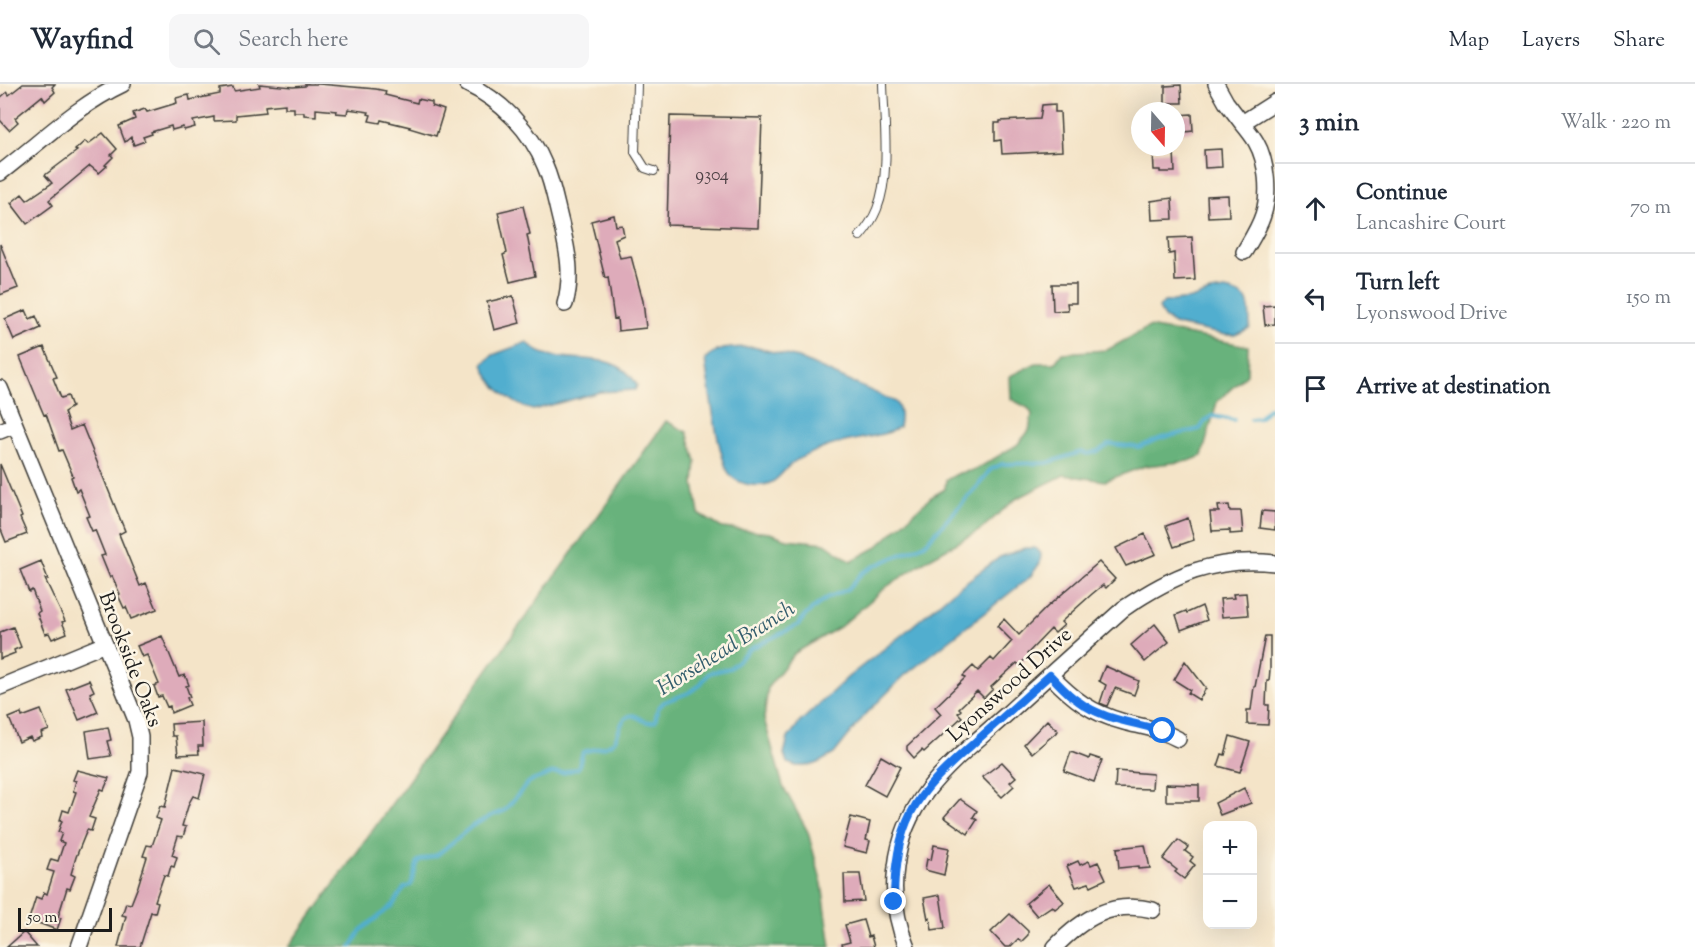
<!DOCTYPE html>
<meta charset="utf-8">
<style>
body{margin:0;font-family:"Sorts Mill Goudy",serif;background:#f6f6f7;color:#1f2937}
.controls{position:absolute;right:18px;bottom:18px;display:grid;overflow:hidden;border-radius:12px;box-shadow:0 6px 24px #0002}
.controls button{width:54px;height:54px;display:grid;place-items:center;padding:0;border:0;border-bottom:2px solid #e0e1e3;background:#fff;color:#1f2937;font:30px sans-serif}
.compass{position:absolute;left:1131px;top:18px;width:54px;height:54px;border-radius:50%;background:#fff;box-shadow:0 6px 24px #0002;rotate:160deg}
.scale{position:absolute;left:18px;bottom:15px;width:94px;box-sizing:border-box;padding-left:6px;border:3px solid #1c1c1c;border-top:0;font-size:16px;line-height:21px;white-space:nowrap;color:#1c1c1c;-webkit-text-stroke:4px #fcf5e5;paint-order:stroke}
.stop{position:absolute;width:18px;height:18px;margin:-14px;border:4px solid #1a73e8;border-radius:50%;background:#fff}
.stop.end{background:#1a73e8;border-color:#fff;box-shadow:0 2px 6px #0008}
.list{margin:0;padding:0;list-style:none}
h2{display:flex;justify-content:space-between;align-items:center;height:78px;margin:0;padding:0 24px;font-size:26px}
h2 small{font-size:20px;font-weight:400;color:#747a83}
.list li{display:grid;grid-template-columns:39px 1fr auto;gap:18px;align-items:center;box-sizing:border-box;height:90px;padding:0 24px;border-top:2px solid #e0e1e3}
.list b{display:block;font-size:22px;white-space:nowrap}
.list p{margin:0;font-size:20px;white-space:nowrap;color:#747a83}
.list em{font-size:20px;font-style:normal;color:#747a83}
.icon{flex:none;width:33px;height:33px;fill:none;stroke:currentColor;stroke-width:2;stroke-linecap:round;stroke-linejoin:round}
.map{position:relative;flex:none;width:1275px;height:863px;overflow:hidden}
header{display:flex;align-items:center;gap:36px;box-sizing:border-box;height:84px;padding:0 30px;background:#fff;border-bottom:2px solid #e0e1e3}
header strong{font-size:28px}
nav{display:flex;gap:33px;margin-inline-start:auto;font-size:21px}
.search{width:420px;height:54px;background:#f6f6f7;display:flex;align-items:center;gap:15px;box-sizing:border-box;padding:0 21px;border-radius:12px;color:#747a83;font-size:22px}
main{display:flex}
aside{flex:1;background:#fff}
.map>svg:first-child{display:block}
.forest{fill:#67b27b;stroke:#42674c;stroke-width:1.5}
.water{fill:#51aecf;stroke:#366576;stroke-width:1.5}
.lines{fill:none;stroke-linecap:round;stroke-linejoin:round}
.stream{stroke:#51aecf;stroke-width:4}
.building{fill:#deabba}
.lane-casing{stroke:#3c3a36;stroke-width:10}
.street-casing{stroke:#3c3a36;stroke-width:18}
.lane{stroke:#fff;stroke-width:8}
.street{stroke:#fff;stroke-width:15}
.route{stroke:#1a73e8;stroke-width:8}
.labels{text-anchor:middle;stroke-width:5;stroke-linejoin:round;paint-order:stroke}
.number-label{font-size:18px;fill:#4c4044}
.street-label{font-size:21px;fill:#1c1c1c;stroke:#fcf5e5}
.water-label{font-size:22px;font-style:italic;fill:#345e6d;stroke:#fcf5e5}
</style>
<header>
<strong>Wayfind</strong>
<div class="search"><svg class="icon" aria-label="search" viewBox="0 0 24 24"><circle cx="10" cy="10" r="6"/><path d="M15 15l6 6"/></svg>Search here</div>
<nav><a>Map</a><a>Layers</a><a>Share</a></nav>
</header>
<main>
<div class="map">
<svg width="1275" height="863" viewBox="0 0 1275 863">
<rect width="100%" height="100%" fill="#fcf5e5"/>
<filter id="ink" filterUnits="userSpaceOnUse"><feTurbulence type="fractalNoise" baseFrequency=".0167" numOctaves="2"/><feDisplacementMap in="SourceGraphic" scale="12" xChannelSelector="R" yChannelSelector="G"/><feConvolveMatrix kernelMatrix="1 2 1 2 8 2 1 2 1" color-interpolation-filters="sRGB"/></filter>
<filter id="wash" filterUnits="userSpaceOnUse"><feTurbulence type="fractalNoise" baseFrequency=".008" numOctaves="4" result="noise"/><feDisplacementMap in="SourceGraphic" scale="24" xChannelSelector="R" yChannelSelector="G"/><feGaussianBlur stdDeviation="1.35" result="paint"/><feColorMatrix in="noise" values="0 0 0 0 0 0 0 0 0 0 0 0 0 0 0 0 0 1.4 0 .05"/><feComposite in="paint" operator="in"/></filter>
<g filter="url(#wash)">
<rect width="100%" height="100%" fill="#f4e4c8"/>
<path class="forest" d="M 1149,243 L 1248,262 L 1247,290 L 1217,318 L 1202,372 L 1189,377 L 1145,382 L 1105,397 L 1064,391 L 1016,415 L 979,447 L 930,474 L 885,504 L 840,543 L 795,569 L 768,603 L 764,635 L 783,702 L 808,748 L 822,800 L 831,863 L 289,863 L 666,337 L 687,348 L 696,377 L 694,399 L 699,430 L 722,444 L 770,449 L 787,455 L 825,459 L 851,477 L 877,463 L 931,413 L 945,405 L 946,396 L 959,389 L 975,386 L 1017,361 L 1029,347 L 1032,330 L 1028,324 L 1011,315 L 1010,292 L 1036,279 L 1055,279 L 1062,269 L 1107,266 Z"/>
<path class="water" d="M 1225,206 C 1252,211 1249,219 1250,244 L 1235,251 L 1226,251 L 1176,241 L 1164,234 L 1159,224 L 1164,218 L 1191,215 L 1210,208 Z
M 527,258 C 531,262 536,267 542,269 C 573,281 617,264 637,301 L 635,306 L 600,308 L 533,326 C 513,321 489,301 483,280 L 493,271 Z
M 753,263 L 798,274 L 896,318 C 901,327 901,333 899,343 L 890,348 C 867,355 841,356 819,366 C 809,370 797,374 790,381 C 783,387 778,396 770,399 C 758,404 740,401 731,392 C 718,378 708,297 705,275 C 717,262 735,264 753,263 Z
M 1025,464 L 1035,464 L 1041,470 L 1040,479 L 1030,493 L 904,592 L 865,631 L 834,670 L 816,680 L 805,682 L 796,682 L 787,679 L 784,670 L 788,654 L 799,639 L 848,593 L 903,550 L 951,509 L 1000,473 Z"/>
<g class="lines">
<path class="stream" d="M 1251,335 L 1259,334 L 1269,324 L 1275,327
M 351,863 L 361,846 L 393,821 L 404,804 L 411,801 L 418,777 L 437,771 L 472,742 L 493,731 L 504,727 L 529,698 L 553,689 L 563,689 L 578,684 L 583,668 C 592,665 608,664 614,657 C 620,649 619,637 629,632 C 638,628 642,642 655,637 L 658,624 L 664,618 L 688,609 L 699,602 L 709,589 L 730,584 L 750,565 L 798,541 L 805,532 L 816,522 L 829,513 L 848,505 L 862,489 L 874,482 L 925,460 L 978,402 L 990,386 L 1002,380 L 1047,379 L 1081,368 L 1088,370 L 1098,367 L 1110,360 L 1139,363 L 1161,354 L 1200,345 L 1205,337 L 1212,332 L 1234,336"/>
</g>
<g id="blocks">
<path class="building" d="M 23,0 L 55,0 L 52,3 L 55,8 L 45,17 L 42,12 L 15,34 L 18,38 L 9,46 L 0,36 L 0,14 L 7,8 L 9,11 Z
M 259,0 L 293,3 L 305,2 L 305,0 L 319,0 L 376,5 L 386,7 L 385,11 L 417,19 L 418,15 L 432,18 L 432,22 L 444,26 L 436,52 L 409,44 L 410,43 L 381,36 L 380,39 L 369,37 L 371,31 L 368,30 L 369,28 L 348,25 L 347,30 L 336,29 L 337,27 L 316,25 L 316,32 L 304,31 L 304,28 L 294,28 L 294,24 L 285,24 L 285,20 L 265,22 L 266,28 L 236,31 L 236,36 L 214,37 L 214,33 L 193,37 L 195,43 L 184,46 L 183,43 L 172,46 L 171,42 L 151,48 L 152,50 L 143,53 L 145,57 L 134,61 L 131,53 L 125,58 L 119,42 L 135,35 L 133,29 L 145,25 L 147,28 L 177,19 L 176,14 L 189,11 L 190,16 L 220,10 L 220,5 L 233,3 L 234,7 L 260,3 Z
M 1181,1 L 1182,19 L 1165,19 L 1165,2 Z
M 1055,20 L 1055,28 L 1060,28 L 1062,67 L 1002,70 L 1001,56 L 995,57 L 995,39 L 1000,39 L 1000,37 L 1040,35 L 1042,21 Z
M 1192,30 L 1193,47 L 1176,49 L 1176,31 Z
M 670,32 L 762,34 L 758,144 L 667,141 Z
M 103,49 L 117,65 L 111,71 L 113,73 L 105,81 L 107,82 L 99,89 L 90,82 L 49,116 L 53,121 L 27,140 L 11,119 L 22,110 L 27,116 L 52,99 L 45,91 L 77,67 L 75,66 L 85,57 L 88,60 Z
M 1221,65 L 1222,83 L 1205,84 L 1204,66 Z
M 1174,67 L 1175,88 L 1160,88 L 1160,86 L 1154,86 L 1153,68 Z
M 1228,111 L 1229,132 L 1208,133 L 1207,112 Z
M 1172,114 L 1173,135 L 1152,136 L 1151,117 Z
M 523,122 L 530,150 L 527,151 L 535,192 L 510,198 L 503,171 L 507,169 L 498,128 Z
M 614,131 L 616,142 L 622,141 L 624,151 L 615,155 L 620,174 L 631,172 L 643,217 L 646,244 L 618,247 L 617,234 L 614,235 L 608,193 L 605,194 L 591,137 Z
M 1192,153 L 1195,196 L 1175,197 L 1174,169 L 1169,170 L 1168,154 Z
M 0,160 L 18,204 L 0,211 Z
M 1052,200 L 1076,200 L 1076,219 L 1067,219 L 1068,226 L 1053,227 Z
M 513,212 L 520,239 L 494,246 L 487,218 Z
M 1275,221 L 1275,240 L 1265,241 L 1263,222 Z
M 26,226 L 30,235 L 36,232 L 41,244 L 14,256 L 5,235 Z
M 44,263 L 57,293 L 53,294 L 61,314 L 68,312 L 72,323 L 64,328 L 70,346 L 82,341 L 125,447 L 119,450 L 140,502 L 146,499 L 157,525 L 131,535 L 126,523 L 124,524 L 118,511 L 120,510 L 112,492 L 110,494 L 101,472 L 105,471 L 95,446 L 92,447 L 86,433 L 90,432 L 79,405 L 76,407 L 71,393 L 73,392 L 62,366 L 59,367 L 46,330 L 44,331 L 41,324 L 20,273 Z
M 0,380 L 22,433 L 20,434 L 27,450 L 6,458 L 0,443 Z
M 1229,421 L 1230,427 L 1241,427 L 1243,449 L 1230,450 L 1230,446 L 1212,447 L 1210,428 L 1219,428 L 1218,422 Z
M 1262,427 L 1275,428 L 1275,446 L 1260,444 Z
M 1188,434 L 1194,456 L 1174,463 L 1166,442 Z
M 1145,450 L 1156,470 L 1126,482 L 1116,464 Z
M 41,477 L 48,495 L 45,495 L 65,537 L 62,538 L 67,549 L 52,555 L 49,549 L 45,550 L 37,529 L 40,527 L 32,506 L 29,508 L 20,486 Z
M 1099,478 L 1115,495 L 1106,504 L 1103,501 L 1092,510 L 1061,538 L 1064,541 L 1055,549 L 1051,545 L 1027,570 L 1029,572 L 1019,581 L 1017,579 L 991,603 L 993,605 L 984,614 L 977,607 L 959,624 L 961,626 L 958,629 L 962,633 L 924,668 L 922,666 L 914,674 L 907,666 L 907,662 L 941,630 L 935,623 L 965,594 L 963,592 L 973,582 L 978,587 L 991,574 L 994,577 L 1012,557 L 997,542 L 1004,535 L 1019,551 L 1047,523 Z
M 1246,509 L 1248,531 L 1222,533 L 1220,515 L 1234,514 L 1233,510 Z
M 1202,522 L 1207,536 L 1181,546 L 1176,531 L 1186,527 L 1187,529 Z
M 1155,540 L 1169,558 L 1145,578 L 1131,561 Z
M 13,543 L 21,563 L 14,566 L 15,569 L 0,575 L 0,548 Z
M 162,552 L 179,593 L 185,591 L 189,601 L 186,602 L 190,613 L 187,614 L 190,621 L 171,629 L 170,622 L 167,623 L 162,612 L 158,613 L 154,602 L 159,600 L 147,571 L 142,573 L 137,562 Z
M 1265,552 L 1270,552 L 1270,585 L 1269,597 L 1267,597 L 1266,621 L 1269,621 L 1268,641 L 1247,640 L 1247,626 L 1251,626 L 1254,603 L 1255,603 Z
M 1185,577 L 1206,604 L 1199,616 L 1188,609 L 1190,606 L 1174,596 Z
M 1105,582 L 1139,597 L 1134,611 L 1115,604 L 1107,622 L 1100,619 L 1106,601 L 1099,597 Z
M 89,596 L 94,607 L 90,609 L 91,612 L 98,628 L 79,636 L 66,605 Z
M 41,626 L 49,646 L 41,649 L 42,653 L 32,657 L 30,653 L 19,658 L 9,634 L 21,629 L 22,633 Z
M 1047,636 L 1058,647 L 1032,669 L 1024,660 Z
M 202,638 L 203,662 L 198,662 L 199,670 L 178,671 L 176,652 L 172,652 L 171,640 Z
M 108,643 L 111,656 L 107,657 L 111,672 L 90,675 L 86,647 Z
M 1230,652 L 1250,658 L 1240,688 L 1218,682 L 1222,670 L 1225,671 Z
M 1071,668 L 1089,675 L 1090,672 L 1102,676 L 1094,698 L 1064,687 Z
M 881,672 L 900,683 L 885,712 L 865,701 Z
M 1002,678 L 1016,693 L 1010,698 L 1014,702 L 1002,713 L 982,693 Z
M 175,683 L 205,690 L 199,714 L 193,712 L 189,719 L 182,742 L 186,743 L 183,753 L 178,752 L 172,771 L 177,773 L 174,783 L 171,782 L 168,792 L 164,791 L 155,817 L 158,818 L 155,829 L 151,828 L 140,863 L 118,863 L 126,832 L 122,831 L 126,819 L 131,820 L 138,802 L 147,773 L 143,772 L 147,761 L 152,762 L 161,736 L 156,734 L 160,722 L 165,723 Z
M 77,686 L 109,694 L 104,706 L 101,705 L 89,733 L 95,735 L 91,747 L 87,746 L 76,773 L 71,790 L 75,792 L 70,805 L 67,804 L 58,833 L 61,834 L 57,846 L 30,836 L 30,832 L 36,813 L 41,815 L 44,808 L 47,810 L 54,788 L 47,786 L 51,775 L 58,777 L 64,759 L 59,757 L 62,749 L 58,748 L 62,737 L 60,736 L 63,726 L 69,728 L 76,708 L 73,707 L 76,697 L 73,696 Z
M 1116,687 L 1153,690 L 1152,705 L 1115,704 Z
M 1166,700 L 1199,701 L 1199,717 L 1166,717 Z
M 1244,704 L 1251,719 L 1220,731 L 1215,719 Z
M 960,715 L 977,727 L 973,733 L 977,736 L 968,750 L 944,733 Z
M 851,733 L 870,738 L 866,756 L 870,757 L 867,769 L 843,763 Z
M 1178,756 L 1188,763 L 1185,767 L 1193,773 L 1190,777 L 1195,781 L 1184,795 L 1175,788 L 1177,786 L 1163,775 Z
M 934,761 L 949,764 L 944,791 L 925,786 L 927,775 L 931,776 Z
M 1145,761 L 1150,784 L 1138,785 L 1138,782 L 1119,784 L 1117,764 Z
M 1078,777 L 1080,781 L 1089,777 L 1091,781 L 1098,778 L 1106,795 L 1091,802 L 1089,799 L 1076,803 L 1067,782 Z
M 844,790 L 860,790 L 864,817 L 845,818 Z
M 1049,800 L 1064,818 L 1055,825 L 1052,822 L 1037,832 L 1026,819 Z
M 940,811 L 945,844 L 932,846 L 930,834 L 928,835 L 924,814 Z
M 1010,830 L 1028,847 L 1028,851 L 1021,858 L 1018,855 L 1010,863 L 1005,863 L 991,848 Z
M 863,836 L 868,853 L 871,852 L 874,863 L 843,863 L 842,860 L 850,858 L 845,841 Z
M 24,848 L 37,863 L 7,863 Z"/>
</g>
</g>
<g filter="url(#ink)">
<use href="#blocks" fill-opacity="0" stroke="#3c3a36" stroke-width="1.5"/>
<g class="lines">
<defs>
<path id="lane" d="M 637,0 L 635,68 L 645,84 L 654,87
M 860,152 C 867,144 873,135 877,125 C 891,90 884,37 883,0"/>
<path id="street" d="M 467,0 C 501,16 531,47 545,82 C 553,100 556,120 561,139 C 568,168 573,192 565,220
M 1216,0 L 1226,18 L 1242,39 L 1275,18
M 1242,39 C 1247,45 1252,51 1256,58 C 1267,77 1270,110 1263,131 C 1259,144 1251,156 1244,168
M 0,89 C 41,58 76,22 123,0
M 0,304 L 136,636 L 140,653 L 140,688 L 79,863
M 0,347 L 15,341
M 1050,591 C 1073,615 1091,629 1124,638 C 1143,643 1160,645 1178,655
M 0,603 L 105,560
M 907,863 C 896,837 892,811 896,783 C 904,710 957,675 1008,629 C 1046,594 1084,560 1123,525 C 1171,492 1215,472 1275,479
M 1055,863 C 1083,834 1112,816 1153,826"/>
</defs>
<use href="#lane" class="lane-casing"/>
<use href="#street" class="street-casing"/>
<use href="#lane" class="lane"/>
<use href="#street" class="street"/>
</g>
</g>
<g class="lines" filter="url(#ink)">
<path class="route" d="M 894,818 C 894,787 897,756 911,729 C 926,700 952,679 975,658 C 1000,636 1025,613 1050,591 C 1059,600 1067,610 1078,617 C 1103,636 1134,638 1163,647"/>
</g>
<g class="labels">
<g class="number-label">
<text x="712" y="96">9304</text>
</g>
<g class="street-label">
<text transform="translate(131 575) rotate(69)" y="7">Brookside Oaks</text>
<text transform="translate(1009 600) rotate(-42)" y="7">Lyonswood Drive</text>
</g>
<g class="water-label">
<text transform="translate(725 563) rotate(-32)" y="8">Horsehead Branch</text>
</g>
</g>
</svg>
<div class="controls">
<button>+</button>
<button>−</button>
</div>
<svg class="compass" viewBox="-18 -18 36 36"><path d="M0-13l5 13h-10z" fill="#e53935"/><path d="M0 13l5-13h-10z" fill="#747a83"/></svg>
<div class="scale">50 m</div>
<div class="stop" style="left:1163px;top:647px"></div>
<div class="stop end" style="left:894px;top:818px"></div>
</div>
<aside>
<h2>3 min<small>Walk · 220 m</small></h2>
<ul class="list">
<li><svg class="icon" aria-label="ahead" viewBox="0 0 24 24"><path d="M12 20V5M6 11l6-6 6 6"/></svg><div><b>Continue</b><p>Lancashire Court</p></div><em>70 m</em></li>
<li><svg class="icon" aria-label="left" viewBox="0 0 24 24"><path d="M17 20v-9H6M10 6l-5 5 5 5"/></svg><div><b>Turn left</b><p>Lyonswood Drive</p></div><em>150 m</em></li>
<li><svg class="icon" aria-label="arrive" viewBox="0 0 24 24"><path d="M6 21V4h12l-3 4 3 4H6"/></svg><div><b>Arrive at destination</b></div></li>
</ul>
</aside>
</main>
